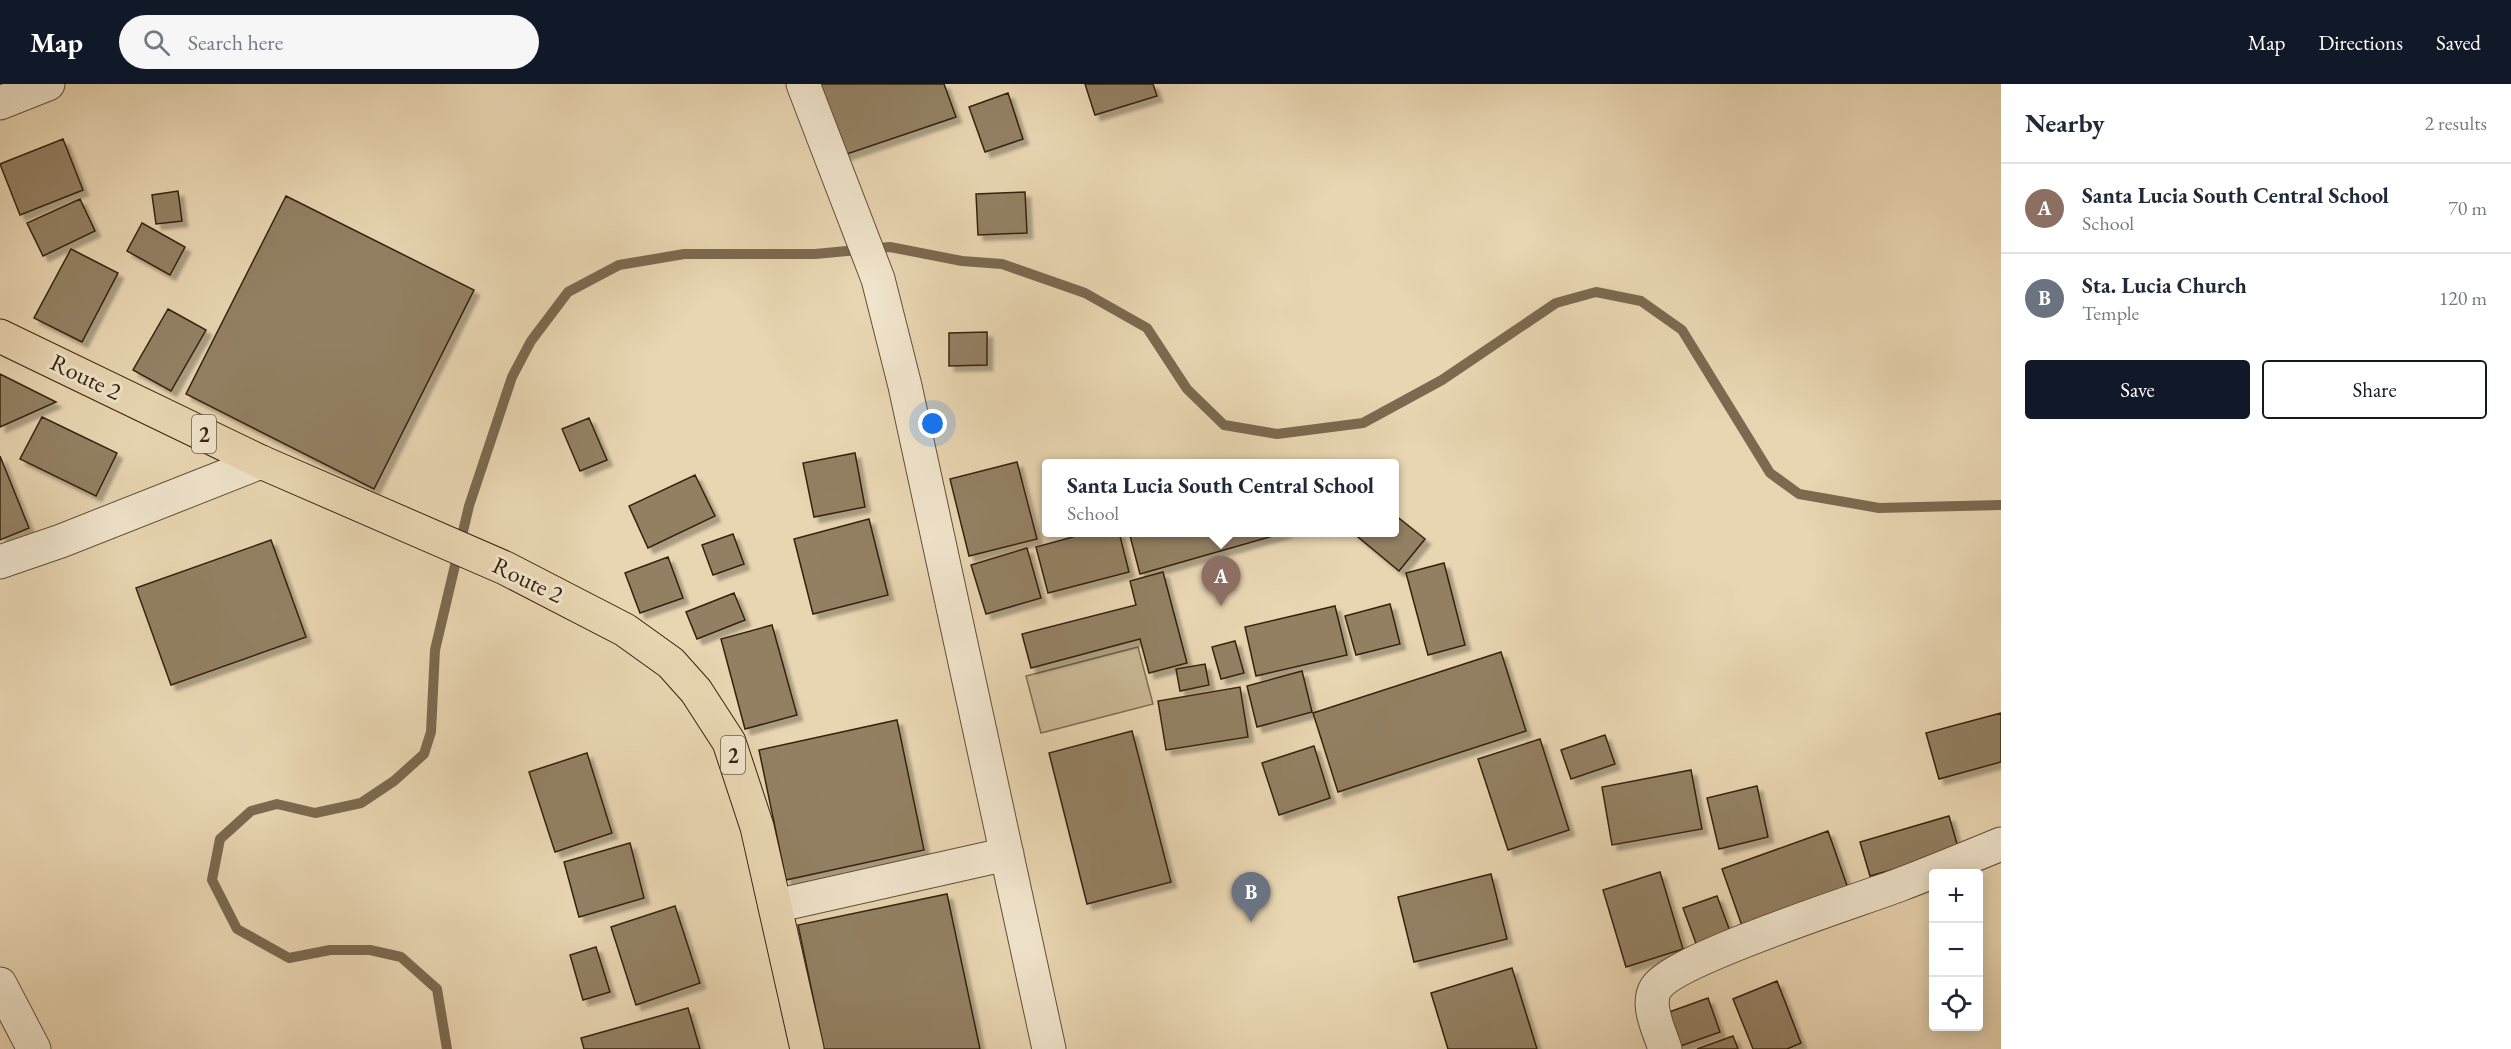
<!DOCTYPE html>
<meta charset="utf-8">
<style>
body{margin:0;font-family:"EB Garamond",serif;background:#f6f6f7;color:#1f2937}
.controls{position:absolute;right:18px;bottom:18px;display:grid;overflow:hidden;border-radius:6px;box-shadow:0 3px 15px #0003}
.controls button{width:54px;height:54px;display:grid;place-items:center;padding:0;border:0;border-bottom:2px solid #e0e1e3;background:#fff;color:#1f2937;font:30px sans-serif}
.you{position:absolute;left:933px;top:340px;width:21px;height:21px;margin:-15px;border:4px solid #fff;border-radius:50%;background:#1a73e8;box-shadow:0 0 0 9px #1a73e833}
.badge{display:grid;place-items:center;width:39px;height:39px;border-radius:50%;background:#111827;color:#fff;font-size:20px;font-weight:700}
.pin{position:absolute;translate:-50% -50px;filter:drop-shadow(0 2px 3px #0008)}
.pin::after{content:'';position:absolute;top:32px;width:21px;height:18px;background:inherit;clip-path:polygon(0 0,100% 0,50% 100%)}
.popup{position:absolute;left:1042px;top:375px;width:357px;height:78px;box-sizing:border-box;display:grid;place-content:center;border-radius:6px;background:#fff;filter:drop-shadow(0 2px 4px #0005);font-size:20px;white-space:nowrap;color:#747a83}
.popup b{font-size:22px;color:#1f2937}
.popup::after{content:'';position:absolute;left:50%;top:100%;margin-left:-12px;border:12px solid transparent;border-top-color:#fff}
.list{margin:0;padding:0;list-style:none}
h2{display:flex;justify-content:space-between;align-items:center;height:78px;margin:0;padding:0 24px;font-size:26px}
h2 small{font-size:20px;font-weight:400;color:#747a83}
.list li{display:grid;grid-template-columns:39px 1fr auto;gap:18px;align-items:center;box-sizing:border-box;height:90px;padding:0 24px;border-top:2px solid #e0e1e3}
.list b{display:block;font-size:22px;white-space:nowrap}
.list p{margin:0;font-size:20px;white-space:nowrap;color:#747a83}
.list em{font-size:20px;font-style:normal;color:#747a83}
.actions{display:flex;gap:12px;padding:18px 24px}
.actions a{flex:1;padding:14px 0;border:2px solid #111827;border-radius:6px;text-align:center;font-size:21px;color:#111827}
.actions .main{background:#111827;color:#fff}
.icon{flex:none;width:33px;height:33px;fill:none;stroke:currentColor;stroke-width:2;stroke-linecap:round;stroke-linejoin:round}
.map{position:relative;flex:none;width:2001px;height:965px;overflow:hidden}
header{display:flex;align-items:center;gap:36px;box-sizing:border-box;height:84px;padding:0 30px;background:#111827;color:#fff}
header strong{font-size:28px}
nav{display:flex;gap:33px;margin-inline-start:auto;font-size:21px}
.search{width:420px;height:54px;background:#f6f6f7;display:flex;align-items:center;gap:15px;box-sizing:border-box;padding:0 21px;border-radius:33px;color:#747a83;font-size:22px}
main{display:flex}
aside{flex:1;background:#fff}
.map>svg:first-child{display:block}
.green{fill:#cab795;stroke:#806d52;stroke-width:1.5}
.lines{fill:none;stroke-linecap:round;stroke-linejoin:round}
.stream{stroke:#7c694f;stroke-width:10}
.building{fill:#938063;stroke:#36230e;stroke-width:1.5;filter:url(#shadow)}
.street-casing{stroke:#625037;stroke-width:35}
.highway-casing{stroke:#36230e;stroke-width:35}
.street{stroke:#f0e4cc;stroke-width:33}
.highway{stroke:#e8d5b1;stroke-width:33}
.labels{text-anchor:middle;stroke-width:6;stroke-linejoin:round;paint-order:stroke}
.shield{fill:#f0e4cc;stroke:#6e5d47;stroke-width:1.5}
.shield-label{font-size:22px;font-weight:bold;fill:#36230e}
.street-label{font-size:24px;fill:#36230e;stroke:#f0e4cc}
</style>
<header>
<strong>Map</strong>
<div class="search"><svg class="icon" aria-label="search" viewBox="0 0 24 24"><circle cx="10" cy="10" r="6"/><path d="M15 15l6 6"/></svg>Search here</div>
<nav><a>Map</a><a>Directions</a><a>Saved</a></nav>
</header>
<main>
<div class="map">
<svg width="2001" height="965" viewBox="0 0 2001 965">
<defs>
<filter id="shadow"><feDropShadow dx="5.5" dy="5.5" stdDeviation="1.5" flood-color="#0004"/></filter>
</defs>
<rect width="100%" height="100%" fill="#e8d5b1"/>
<filter id="stains"><feTurbulence type="fractalNoise" baseFrequency=".00333" numOctaves="4"/><feColorMatrix values="0 0 0 0 .2 0 0 0 0 .09 0 0 0 0 .02 0 0 0 .5 -.17"/></filter>
<radialGradient id="worn" r=".72"><stop offset=".6" stop-color="#630" stop-opacity="0"/><stop offset="1" stop-color="#630" stop-opacity=".3"/></radialGradient>
<path class="green" d="M 1138,563 L 1153,620 L 1041,649 L 1026,592 Z"/>
<g class="lines">
<path class="stream" d="M 447,965 L 437,905 L 401,873 L 370,866 L 330,866 L 289,874 L 237,845 L 212,796 L 220,755 L 251,727 L 277,720 L 315,729 L 361,719 L 394,697 L 424,670 L 431,648 L 435,566 L 469,422 L 512,293 L 531,257 L 568,208 L 619,181 L 684,170 L 815,170 L 890,163 L 962,177 L 1002,180 L 1085,209 L 1147,244 L 1187,305 L 1224,341 L 1277,350 L 1363,339 L 1442,296 L 1556,219 L 1596,208 L 1641,217 L 1682,246 L 1770,389 L 1799,410 L 1879,424 L 2001,421"/>
</g>
<path class="building" d="M 819,0 L 944,0 L 956,33 L 838,73 Z
M 1085,0 L 1153,0 L 1157,12 L 1095,31 Z
M 1008,9 L 1023,55 L 985,68 L 969,23 Z
M 63,55 L 83,106 L 20,131 L 0,80 Z
M 178,107 L 182,137 L 156,140 L 152,111 Z
M 1025,108 L 1027,149 L 978,151 L 976,110 Z
M 286,112 L 474,206 L 374,405 L 186,310 Z
M 80,115 L 95,147 L 43,172 L 27,139 Z
M 142,139 L 185,163 L 170,191 L 127,167 Z
M 71,165 L 118,189 L 82,258 L 34,234 Z
M 168,225 L 206,246 L 171,307 L 133,286 Z
M 987,248 L 987,281 L 949,282 L 949,249 Z
M 0,290 L 56,318 L 0,343 Z
M 42,333 L 117,369 L 96,412 L 20,375 Z
M 589,334 L 607,376 L 580,387 L 562,345 Z
M 855,369 L 865,423 L 814,433 L 803,379 Z
M 0,372 L 29,444 L 0,456 Z
M 1017,378 L 1037,455 L 969,472 L 950,395 Z
M 695,391 L 715,432 L 648,464 L 629,422 Z
M 1395,431 L 1425,455 L 1399,487 L 1352,448 L 1395,448 Z
M 869,435 L 888,511 L 813,530 L 794,455 Z
M 1091,448 L 1119,448 L 1129,488 L 1048,509 L 1036,463 Z
M 1129,448 L 1287,448 L 1140,490 Z
M 733,450 L 744,480 L 713,491 L 702,461 Z
M 271,456 L 306,553 L 171,601 L 136,504 Z
M 1027,464 L 1041,514 L 986,530 L 971,481 Z
M 668,473 L 683,514 L 640,529 L 625,489 Z
M 1444,479 L 1465,561 L 1428,571 L 1406,489 Z
M 1163,488 L 1187,579 L 1149,589 L 1140,555 L 1031,584 L 1022,550 L 1136,521 L 1130,497 Z
M 734,509 L 745,536 L 697,555 L 686,528 Z
M 1390,520 L 1400,560 L 1356,571 L 1345,532 Z
M 1335,522 L 1347,571 L 1256,592 L 1245,543 Z
M 772,541 L 797,631 L 745,645 L 721,555 Z
M 1235,557 L 1244,589 L 1221,595 L 1212,563 Z
M 1501,568 L 1526,647 L 1338,708 L 1313,629 Z
M 1205,580 L 1209,601 L 1180,607 L 1176,585 Z
M 1302,587 L 1312,628 L 1257,643 L 1247,602 Z
M 1240,603 L 1248,653 L 1166,666 L 1158,617 Z
M 2001,629 L 2001,678 L 1939,695 L 1926,649 Z
M 897,636 L 924,766 L 786,796 L 759,666 Z
M 1132,647 L 1171,798 L 1087,820 L 1049,669 Z
M 1605,651 L 1615,680 L 1571,695 L 1561,666 Z
M 1540,655 L 1569,746 L 1508,766 L 1478,675 Z
M 1314,662 L 1330,714 L 1279,731 L 1262,679 Z
M 587,669 L 612,749 L 555,768 L 529,688 Z
M 1691,686 L 1702,745 L 1612,761 L 1602,703 Z
M 1757,702 L 1768,753 L 1719,765 L 1707,714 Z
M 1949,732 L 1959,767 L 1870,792 L 1860,758 Z
M 1828,747 L 1852,816 L 1746,853 L 1722,785 Z
M 630,759 L 644,814 L 579,833 L 564,778 Z
M 1660,788 L 1683,865 L 1626,883 L 1603,806 Z
M 1491,790 L 1507,855 L 1414,878 L 1398,813 Z
M 947,810 L 980,965 L 824,965 L 798,841 Z
M 1717,812 L 1731,850 L 1697,862 L 1683,824 Z
M 675,822 L 700,899 L 636,921 L 611,843 Z
M 596,863 L 610,908 L 583,916 L 570,871 Z
M 1512,884 L 1537,965 L 1448,965 L 1431,909 Z
M 1777,897 L 1801,959 L 1787,965 L 1753,965 L 1733,915 Z
M 1708,914 L 1720,948 L 1672,965 L 1658,932 Z
M 688,924 L 700,965 L 584,965 L 581,954 Z
M 1733,952 L 1738,965 L 1697,965 Z"/>
<g class="lines">
<defs>
<path id="street" d="M 803,0 L 878,195 L 905,302 L 1049,965
M 0,19 L 48,0
M 0,478 L 61,457 L 261,378
M 775,822 L 1007,770
M 0,900 L 34,965
M 1665,965 C 1660,948 1645,921 1656,904 C 1676,874 1857,817 1899,801 C 1933,788 1967,774 2001,760"/>
<path id="highway" d="M 0,252 L 261,378 L 505,484 L 625,546 L 671,579 L 696,607 L 729,658 L 757,743 L 807,965"/>
</defs>
<use href="#street" class="street-casing"/>
<use href="#highway" class="highway-casing"/>
<use href="#street" class="street"/>
<use href="#highway" class="highway"/>
</g>
<g class="labels">
<g class="shield">
<rect x="192" y="331" width="24" height="38" rx="4.5"/>
<rect x="721" y="652" width="24" height="38" rx="4.5"/>
</g>
<g class="shield-label">
<text x="204" y="358">2</text>
<text x="733" y="679">2</text>
</g>
<g class="street-label">
<text transform="translate(86 293) rotate(26)" y="8">Route 2</text>
<text transform="translate(528 496) rotate(26)" y="8">Route 2</text>
</g>
</g>
<rect width="100%" height="100%" filter="url(#stains)"/>
<rect width="100%" height="100%" fill="url(#worn)"/>
</svg>
<div class="controls">
<button>+</button>
<button>−</button>
<button><svg class="icon" aria-label="locate" viewBox="0 0 24 24"><circle cx="12" cy="12" r="6"/><path d="M12 2v4M12 18v4M2 12h4M18 12h4"/></svg></button>
</div>
<div class="you"></div>
<div class="pin badge" style="left:1221px;top:522px;background:#8d6e63">A</div>
<div class="popup"><b>Santa Lucia South Central School</b>School</div>
<div class="pin badge" style="left:1251px;top:838px;background:#6b7280">B</div>
</div>
<aside>
<h2>Nearby<small>2 results</small></h2>
<ul class="list">
<li><span class="badge" style="background:#8d6e63">A</span><div><b>Santa Lucia South Central School</b><p>School</p></div><em>70 m</em></li>
<li><span class="badge" style="background:#6b7280">B</span><div><b>Sta. Lucia Church</b><p>Temple</p></div><em>120 m</em></li>
</ul>
<div class="actions"><a class="main">Save</a><a>Share</a></div>
</aside>
</main>
